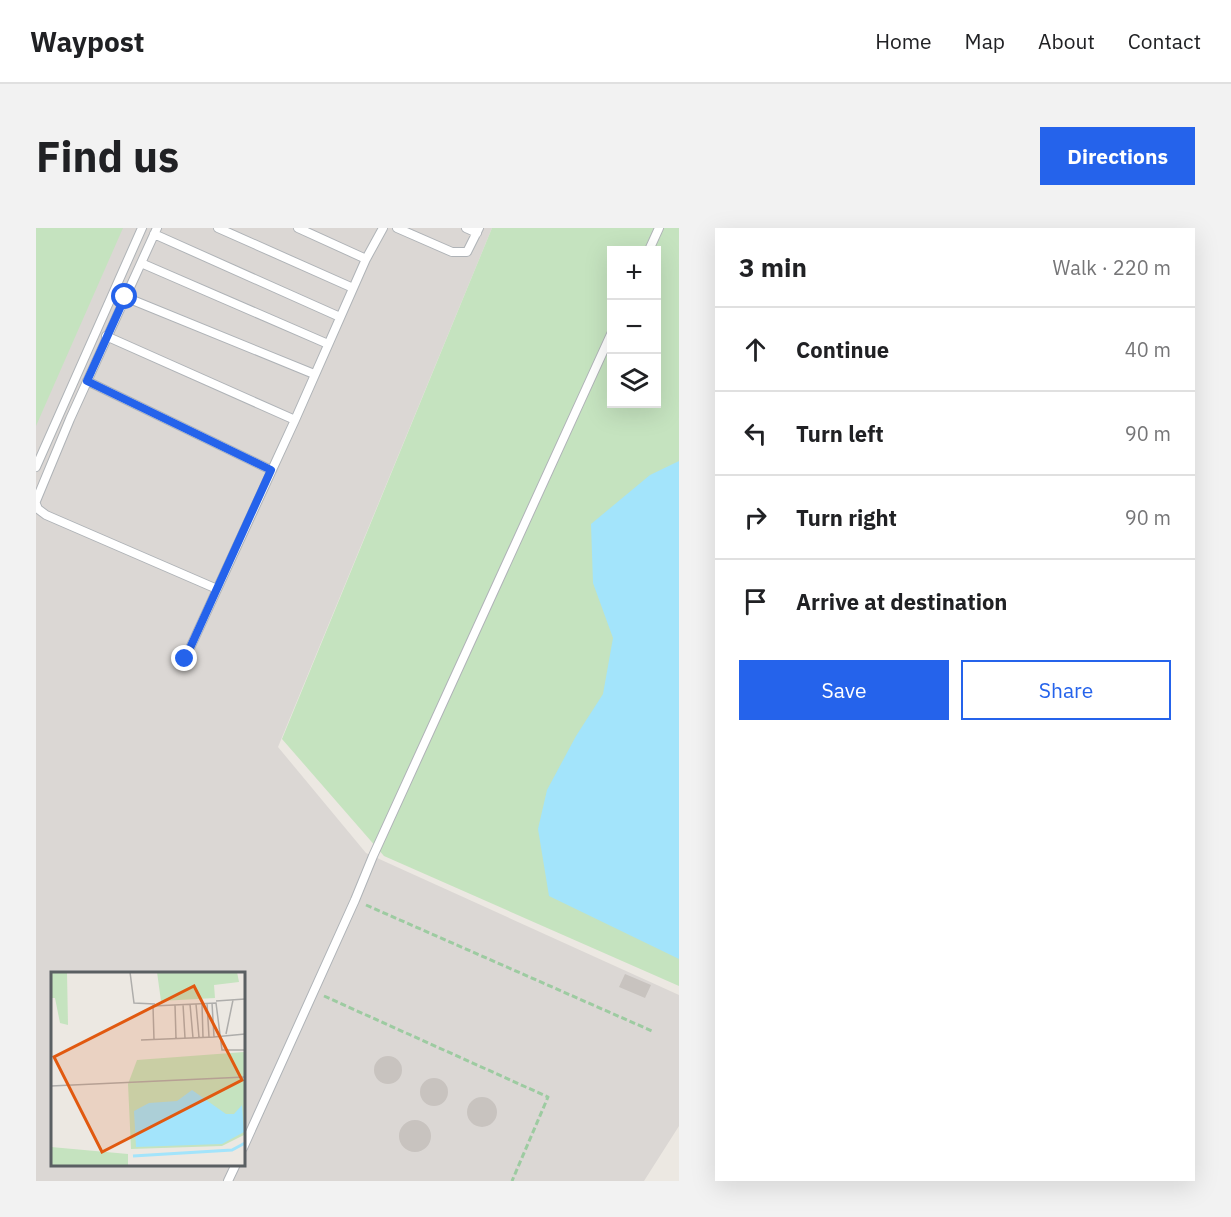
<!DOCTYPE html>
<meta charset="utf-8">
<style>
body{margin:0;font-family:"IBM Plex Sans",sans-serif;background:#f2f2f2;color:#202124}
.controls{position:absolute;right:18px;top:18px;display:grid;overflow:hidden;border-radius:0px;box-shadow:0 6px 24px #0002}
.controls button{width:54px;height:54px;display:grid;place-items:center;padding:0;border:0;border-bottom:2px solid #e0e0e0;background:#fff;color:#202124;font:30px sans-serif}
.stop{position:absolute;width:18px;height:18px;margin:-14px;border:4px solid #2563eb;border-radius:50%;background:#fff}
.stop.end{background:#2563eb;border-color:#fff;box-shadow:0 2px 6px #0008}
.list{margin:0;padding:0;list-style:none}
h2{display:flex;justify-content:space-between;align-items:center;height:78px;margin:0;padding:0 24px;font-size:26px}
h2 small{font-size:20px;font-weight:400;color:#757577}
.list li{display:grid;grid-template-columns:39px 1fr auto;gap:18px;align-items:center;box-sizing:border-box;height:84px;padding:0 24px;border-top:2px solid #e0e0e0}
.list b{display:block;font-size:22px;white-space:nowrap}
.list em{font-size:20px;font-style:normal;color:#757577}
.actions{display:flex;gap:12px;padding:18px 24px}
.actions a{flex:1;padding:14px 0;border:2px solid #2563eb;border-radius:0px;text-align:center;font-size:21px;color:#2563eb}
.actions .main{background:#2563eb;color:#fff}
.icon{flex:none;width:33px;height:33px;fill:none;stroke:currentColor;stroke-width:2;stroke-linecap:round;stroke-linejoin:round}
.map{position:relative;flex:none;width:643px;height:953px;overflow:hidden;border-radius:0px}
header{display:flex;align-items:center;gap:36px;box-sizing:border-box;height:84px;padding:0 30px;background:#fff;border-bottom:2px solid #e0e0e0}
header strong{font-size:28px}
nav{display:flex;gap:33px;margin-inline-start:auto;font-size:21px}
.intro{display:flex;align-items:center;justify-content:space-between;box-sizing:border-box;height:144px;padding:0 36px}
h1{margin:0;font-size:42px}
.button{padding:15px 27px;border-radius:0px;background:#2563eb;color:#fff;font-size:21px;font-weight:700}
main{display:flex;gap:36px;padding:0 36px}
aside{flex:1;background:#fff;border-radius:0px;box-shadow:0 6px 24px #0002}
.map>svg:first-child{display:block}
.industrial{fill:#dbd7d4;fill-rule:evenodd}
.green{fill:#c5e3bf;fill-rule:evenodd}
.water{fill:#a3e4fb}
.building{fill:#c8c3bf}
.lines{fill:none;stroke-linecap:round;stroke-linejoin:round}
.lane-casing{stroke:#afb3b7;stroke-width:10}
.path{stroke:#9dcba1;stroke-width:3;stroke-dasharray:6 3;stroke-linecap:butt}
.lane{stroke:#fff;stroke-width:8}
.route{stroke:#2563eb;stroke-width:8}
.inset-river{fill:none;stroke:#a3e4fb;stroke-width:3}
.inset-road{fill:none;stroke:#aeadab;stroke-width:1.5}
.view{fill:#e15910;fill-opacity:0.15;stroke:#e15910;stroke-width:3}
.inset-edge{fill:none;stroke:#5a5f62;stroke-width:3}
</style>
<header>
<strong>Waypost</strong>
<nav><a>Home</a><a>Map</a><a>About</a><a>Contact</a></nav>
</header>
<div class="intro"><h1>Find us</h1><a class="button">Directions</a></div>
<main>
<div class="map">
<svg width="643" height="953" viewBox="0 0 643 953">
<rect width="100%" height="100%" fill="#ece8e2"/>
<path class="industrial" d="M 0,0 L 456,0 L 242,519 L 330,625 L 643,767 L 643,898 L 608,953 L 0,953 ZM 16,746 L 207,746 L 207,936 L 16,936 Z"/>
<path class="green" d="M 0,0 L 87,0 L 0,198 Z
M 456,0 L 643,0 L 643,758 L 348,628 L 246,511 ZM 576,22 L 620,22 L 620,176 L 576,176 Z"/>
<path class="water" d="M 643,233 L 643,731 L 513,668 L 502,601 L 511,562 L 540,508 L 567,466 L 577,410 L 557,355 L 555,296 L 614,247 Z"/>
<path class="building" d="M 589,746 L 615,757 L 609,770 L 583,759 Z
M338 842a14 14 0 1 1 28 0a14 14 0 1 1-28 0Z
M384 864a14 14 0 1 1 28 0a14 14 0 1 1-28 0Z
M431 884a15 15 0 1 1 30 0a15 15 0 1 1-30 0Z
M363 908a16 16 0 1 1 32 0a16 16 0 1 1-32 0Z"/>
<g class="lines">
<defs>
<path id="lane" d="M 182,0 L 317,60
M 361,0 L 416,24 L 431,24 L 443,0
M 430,0 L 441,5
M 118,6 L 304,89
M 613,22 L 623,0
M 330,31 L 347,0
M 105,35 L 292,116
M 89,69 L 278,146
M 70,108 L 259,192
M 51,153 L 235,242
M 0,239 L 106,0
M 0,273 L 34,191 L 121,0
M 0,276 L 2,281 L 10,287 L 181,361
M 149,431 L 259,192 L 330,31 L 262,0
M 207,920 L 319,672 L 337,628 L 576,104
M 192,953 L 200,936"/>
</defs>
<use href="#lane" class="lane-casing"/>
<path class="path" d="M 330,677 L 616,803
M 288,768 L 512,869 L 476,953"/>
<use href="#lane" class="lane"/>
</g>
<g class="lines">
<path class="route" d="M 89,69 L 51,153 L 235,242 L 149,431"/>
</g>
<g transform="translate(15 744)">
<rect width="194" height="194" fill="#ece8e2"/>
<path d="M 0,0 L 16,0 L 17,53 L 9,51 L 4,26 L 0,26 ZM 106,0 L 186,0 L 188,10 L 163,13 L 164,26 L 110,29 ZM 193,80 L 193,163 L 171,174 L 80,177 L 77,112 L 86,88 ZM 0,175 L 77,182 L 77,193 L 0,193 Z" fill="#c5e3bf"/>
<path d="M 141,118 L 175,142 L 183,142 L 191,133 L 193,160 L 171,172 L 85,175 L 83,139 L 98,131 L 126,129 Z" fill="#a3e4fb"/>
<path class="inset-river" d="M 82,184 L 181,178 L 194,171"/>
<path class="inset-road" d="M 79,0 L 83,31 L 104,32M 165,29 L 194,27M 156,31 L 158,65M 132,32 L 134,66M 139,32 L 142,66M 145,32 L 148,65M 151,32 L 152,65M 124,33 L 125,66M 175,62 L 182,28M 163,65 L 194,62M 90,68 L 163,65 L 161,31M 103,68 L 102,34 L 165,31 L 171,78 L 194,78M 0,114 L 194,105"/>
<path class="view" d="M 143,14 L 191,108 L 51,180 L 3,85 Z"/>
<rect width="194" height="194" class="inset-edge"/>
</g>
</svg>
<div class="controls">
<button>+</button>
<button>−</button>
<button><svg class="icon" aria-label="layers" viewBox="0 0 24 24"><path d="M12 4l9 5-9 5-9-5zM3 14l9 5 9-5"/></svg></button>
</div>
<div class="stop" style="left:89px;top:69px"></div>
<div class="stop end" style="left:149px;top:431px"></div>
</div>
<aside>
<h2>3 min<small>Walk · 220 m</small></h2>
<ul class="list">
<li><svg class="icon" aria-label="ahead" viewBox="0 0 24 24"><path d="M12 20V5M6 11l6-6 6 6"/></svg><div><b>Continue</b></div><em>40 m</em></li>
<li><svg class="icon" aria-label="left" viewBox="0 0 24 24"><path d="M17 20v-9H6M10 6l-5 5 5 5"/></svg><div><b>Turn left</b></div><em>90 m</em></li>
<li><svg class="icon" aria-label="right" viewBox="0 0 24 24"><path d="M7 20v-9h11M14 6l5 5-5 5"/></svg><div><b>Turn right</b></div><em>90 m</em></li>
<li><svg class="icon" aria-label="arrive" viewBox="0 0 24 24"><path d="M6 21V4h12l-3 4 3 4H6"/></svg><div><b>Arrive at destination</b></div></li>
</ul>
<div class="actions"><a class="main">Save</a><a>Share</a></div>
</aside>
</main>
